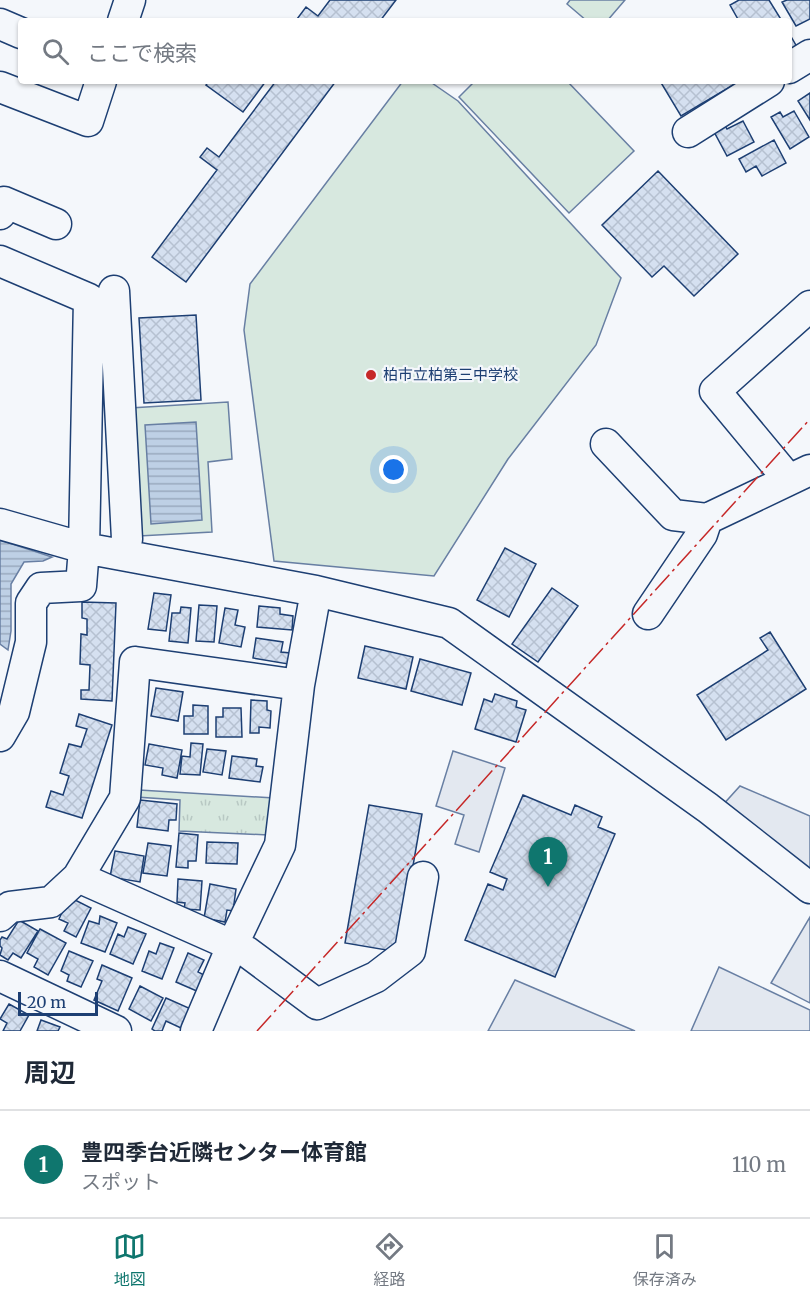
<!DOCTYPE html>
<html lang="ja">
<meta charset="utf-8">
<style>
body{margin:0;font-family:Merriweather,"Noto Sans JP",serif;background:#f6f6f7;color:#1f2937}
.scale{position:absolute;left:18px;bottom:15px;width:80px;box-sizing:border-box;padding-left:6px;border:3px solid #1d3f73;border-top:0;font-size:16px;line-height:21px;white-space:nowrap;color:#1d3f73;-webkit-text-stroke:4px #f4f7fb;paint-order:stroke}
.you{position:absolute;left:394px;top:470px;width:21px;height:21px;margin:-15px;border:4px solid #fff;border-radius:50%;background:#1a73e8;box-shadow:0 0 0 9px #1a73e833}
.badge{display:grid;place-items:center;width:39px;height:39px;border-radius:50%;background:#0f766e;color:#fff;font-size:20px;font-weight:700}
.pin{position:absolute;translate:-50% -50px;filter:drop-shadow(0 2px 3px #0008)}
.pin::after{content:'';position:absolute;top:32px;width:21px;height:18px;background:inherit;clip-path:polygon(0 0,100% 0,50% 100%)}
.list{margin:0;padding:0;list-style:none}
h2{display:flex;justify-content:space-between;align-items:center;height:78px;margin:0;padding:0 24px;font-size:26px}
h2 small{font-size:20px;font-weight:400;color:#747a83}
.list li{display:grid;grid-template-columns:39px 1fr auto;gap:18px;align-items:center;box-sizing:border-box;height:108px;padding:0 24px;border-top:2px solid #e0e1e3}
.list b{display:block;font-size:22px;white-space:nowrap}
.list p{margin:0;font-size:20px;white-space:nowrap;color:#747a83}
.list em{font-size:20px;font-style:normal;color:#747a83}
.icon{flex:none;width:33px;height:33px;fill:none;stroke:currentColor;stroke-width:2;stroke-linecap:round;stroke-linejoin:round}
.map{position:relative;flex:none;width:810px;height:1031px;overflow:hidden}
.search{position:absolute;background:#fff;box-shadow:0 2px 4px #0004;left:18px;right:18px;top:18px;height:66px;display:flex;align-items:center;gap:15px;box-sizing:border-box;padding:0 21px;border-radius:6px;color:#747a83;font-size:22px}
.sheet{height:186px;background:#fff}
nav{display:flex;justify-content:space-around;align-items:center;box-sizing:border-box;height:84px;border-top:2px solid #e0e1e3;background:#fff;font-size:16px;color:#747a83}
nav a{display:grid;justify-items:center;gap:3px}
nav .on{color:#0f766e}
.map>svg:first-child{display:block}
.grass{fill:url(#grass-tufts);stroke:#687fa3;stroke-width:1.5}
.garden{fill:#d7e8df;stroke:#687fa3;stroke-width:1.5}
.parking{fill:#e3e8f0;stroke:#687fa3;stroke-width:1.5}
.water{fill:url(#water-rules);stroke:#687fa3;stroke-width:1.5}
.building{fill:url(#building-cross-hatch);stroke:#1d3f73;stroke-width:1.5}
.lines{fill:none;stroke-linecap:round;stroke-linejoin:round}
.minor-casing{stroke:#1d3f73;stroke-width:33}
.minor{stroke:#f4f7fb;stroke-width:30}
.power{stroke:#c62828;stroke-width:1.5;stroke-dasharray:21 4.5 3 4.5;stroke-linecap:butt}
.poi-dot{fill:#c62828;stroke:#f4f7fb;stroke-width:2}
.labels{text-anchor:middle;stroke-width:4.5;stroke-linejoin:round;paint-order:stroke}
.poi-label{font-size:15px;fill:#1d3f73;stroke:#f4f7fb;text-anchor:start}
</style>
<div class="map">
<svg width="810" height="1031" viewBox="0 0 810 1031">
<defs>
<pattern id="grass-tufts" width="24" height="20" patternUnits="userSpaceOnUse" patternTransform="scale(1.5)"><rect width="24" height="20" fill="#d7e8df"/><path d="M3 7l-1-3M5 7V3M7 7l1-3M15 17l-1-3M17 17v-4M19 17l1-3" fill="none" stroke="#b8c8c3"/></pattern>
<pattern id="water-rules" width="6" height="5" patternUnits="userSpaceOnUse" patternTransform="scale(1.5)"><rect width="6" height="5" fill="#bed0e5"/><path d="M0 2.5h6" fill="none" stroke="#9aaabe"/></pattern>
<pattern id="building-cross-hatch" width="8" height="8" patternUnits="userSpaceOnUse" patternTransform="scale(1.5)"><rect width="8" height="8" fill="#d5e0f0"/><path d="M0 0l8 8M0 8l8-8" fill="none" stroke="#b6c1d1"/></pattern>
</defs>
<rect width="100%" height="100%" fill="#f4f7fb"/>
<path class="grass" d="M 139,790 L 274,798 L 268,835 L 179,831 L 180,800 L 136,797 Z"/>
<path class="garden" d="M 570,0 L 625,0 L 607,21 L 587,21 L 567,4 Z
M 403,81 L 429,81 L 458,101 L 621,278 L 596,345 L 508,459 L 434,576 L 274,561 L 244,330 L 250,284 Z
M 475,81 L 567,81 L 634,151 L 569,213 L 459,97 Z
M 228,402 L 232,459 L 208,462 L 212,532 L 139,536 L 130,408 Z"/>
<path class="parking" d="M 453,751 L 505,768 L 479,852 L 455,844 L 464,815 L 436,806 Z
M 740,786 L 810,816 L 810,877 L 721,807 Z
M 810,917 L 810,1003 L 771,983 Z
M 719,967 L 810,1010 L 810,1031 L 691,1031 Z
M 515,980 L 574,1005 L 635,1031 L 488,1031 Z"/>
<path class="water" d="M 196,422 L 202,520 L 151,524 L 145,425 Z
M 0,540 L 52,557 L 43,561 L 24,562 L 11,584 L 11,631 L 8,650 L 0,644 Z"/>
<path class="building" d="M 330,0 L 396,0 L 380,21 L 297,19 L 306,7 L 318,16 Z
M 739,0 L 769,0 L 782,21 L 739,21 L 730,5 Z
M 787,0 L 810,0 L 810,19 L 796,26 L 782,2 Z
M 789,33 L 797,47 L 789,52 Z
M 209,81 L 266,81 L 243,112 L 206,85 Z
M 276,81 L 336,81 L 186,282 L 152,257 L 217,170 L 200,157 L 207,148 L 219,157 Z
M 660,81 L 740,81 L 681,116 Z
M 810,93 L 810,120 L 798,101 Z
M 794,111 L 809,137 L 790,149 L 771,117 L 780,112 L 783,117 Z
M 743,121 L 754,142 L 727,156 L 712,128 L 723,122 L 727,129 Z
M 774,140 L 786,163 L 762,176 L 756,166 L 746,172 L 739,159 Z
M 658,171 L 738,254 L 694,296 L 664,266 L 652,277 L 602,225 Z
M 196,315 L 201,400 L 144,403 L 139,318 Z
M 505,548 L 536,564 L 509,617 L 477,600 Z
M 552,588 L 578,606 L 538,662 L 512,644 Z
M 154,593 L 171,595 L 166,631 L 148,629 Z
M 82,602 L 116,603 L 112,701 L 81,699 L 81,690 L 89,690 L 90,665 L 80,664 L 81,634 L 87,635 L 87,619 L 82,618 Z
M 199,605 L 217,606 L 214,642 L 196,641 Z
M 259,606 L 280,608 L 280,614 L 293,616 L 292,630 L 257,627 Z
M 181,607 L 191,608 L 188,643 L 169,641 L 172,613 L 180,613 Z
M 225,608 L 238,610 L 235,625 L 245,627 L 241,647 L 219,643 Z
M 770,632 L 806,689 L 726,740 L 697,695 L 768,650 L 760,638 Z
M 256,638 L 283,642 L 281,652 L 290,653 L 288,664 L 253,658 Z
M 365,646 L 413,657 L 406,689 L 358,678 Z
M 420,659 L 471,673 L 462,705 L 411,691 Z
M 156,688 L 183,692 L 178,721 L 151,716 Z
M 495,694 L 517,701 L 516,707 L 526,710 L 516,742 L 475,729 L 484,699 L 492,702 Z
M 251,700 L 267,701 L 267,710 L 271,711 L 270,728 L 259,727 L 259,733 L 250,733 Z
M 193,705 L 208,706 L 208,734 L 184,734 L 184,716 L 193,716 Z
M 223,708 L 241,708 L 242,737 L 216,737 L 216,717 L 223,717 Z
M 79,714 L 112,725 L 82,818 L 46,807 L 51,791 L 63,795 L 69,776 L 60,773 L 69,744 L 81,747 L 87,729 L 76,726 Z
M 191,743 L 203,744 L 200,775 L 180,774 L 182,756 L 190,757 Z
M 149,744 L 182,750 L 177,778 L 162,775 L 163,768 L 145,765 Z
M 207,749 L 226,751 L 222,775 L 203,772 Z
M 232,756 L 257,759 L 256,766 L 263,767 L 260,782 L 229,778 Z
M 523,795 L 571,815 L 575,805 L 602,817 L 598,827 L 615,834 L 555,977 L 465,940 L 488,884 L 503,890 L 507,879 L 490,872 Z
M 140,800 L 177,804 L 176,820 L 169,820 L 168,831 L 137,827 Z
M 369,805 L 422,814 L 398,952 L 345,943 Z
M 179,833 L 198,835 L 196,861 L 188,861 L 188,868 L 176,867 Z
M 207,842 L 238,843 L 237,864 L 206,863 Z
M 148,843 L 171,846 L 167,876 L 143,873 Z
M 115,851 L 144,856 L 140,882 L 110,877 Z
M 178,879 L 202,881 L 200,910 L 184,909 L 185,903 L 177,902 Z
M 210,884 L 236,889 L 233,911 L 227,910 L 225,922 L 204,918 Z
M 69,897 L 91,908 L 76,937 L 64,931 L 68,923 L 59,919 Z
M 100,916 L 117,923 L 105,952 L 81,943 L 89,921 L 99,924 Z
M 19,920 L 38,931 L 21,958 L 13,953 L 8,960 L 0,955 L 2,948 L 0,946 L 0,940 L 2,937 L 7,939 Z
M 128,927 L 146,934 L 133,964 L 110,954 L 118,934 L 124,937 Z
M 40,929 L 66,943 L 48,975 L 34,967 L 38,959 L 27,953 Z
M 160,943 L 174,948 L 162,979 L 142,971 L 149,951 L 156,954 Z
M 69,951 L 93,961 L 81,987 L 67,981 L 69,975 L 61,971 Z
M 188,953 L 204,960 L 198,972 L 206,976 L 199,992 L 176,982 Z
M 102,965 L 132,978 L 118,1011 L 94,1000 L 102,981 L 97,979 Z
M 140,986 L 163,998 L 151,1021 L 129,1009 Z
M 166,998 L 191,1009 L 181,1028 L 166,1021 L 162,1031 L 155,1031 L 152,1029 Z
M 9,1004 L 29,1015 L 20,1031 L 3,1031 L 7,1023 L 0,1019 Z
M 41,1020 L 60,1027 L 58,1031 L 37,1031 Z"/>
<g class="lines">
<defs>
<path id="minor" d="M 123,21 L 130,0
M 0,24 L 21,33
M 789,68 L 810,55
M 0,87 L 88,121 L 101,81
M 688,132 L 769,81
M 0,214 L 4,202 L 56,224
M 0,261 L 89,299 L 84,548 L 81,586 L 41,588 L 31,603 L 31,642 L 14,712 L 0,736
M 114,291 L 127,539 L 123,555
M 606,444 L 673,515 L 707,519 L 810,470
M 789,480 L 715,391 L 810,306
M 0,524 L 84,548 L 316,591 L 449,623 L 708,808 L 810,888
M 648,614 L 702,534 L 707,519
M 78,877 L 247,952 L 317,1004 L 376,977 L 410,951 L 423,877
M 0,916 L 10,907 L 51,902 L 78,877 L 125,798 L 135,662 L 299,685
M 0,976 L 116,1031
M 196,1031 L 232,946 L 280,845 L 299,685 L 316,591"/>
</defs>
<use href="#minor" class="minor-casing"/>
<use href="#minor" class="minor"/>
<path class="power" d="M 257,1031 L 810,419"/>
</g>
<circle class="poi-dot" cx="371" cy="375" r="6"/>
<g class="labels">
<g class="poi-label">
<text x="383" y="380">柏市立柏第三中学校</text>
</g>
</g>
</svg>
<div class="scale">20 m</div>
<div class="you"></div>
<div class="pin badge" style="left:548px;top:887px">1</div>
<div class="search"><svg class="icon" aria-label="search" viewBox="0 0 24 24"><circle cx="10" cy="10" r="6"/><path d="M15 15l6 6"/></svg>ここで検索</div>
</div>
<section class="sheet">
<h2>周辺<small></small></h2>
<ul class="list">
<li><span class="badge">1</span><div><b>豊四季台近隣センター体育館</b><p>スポット</p></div><em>110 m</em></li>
</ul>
</section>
<nav>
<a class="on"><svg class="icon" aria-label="map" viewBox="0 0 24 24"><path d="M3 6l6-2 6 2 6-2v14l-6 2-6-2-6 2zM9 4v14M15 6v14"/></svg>地図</a>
<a><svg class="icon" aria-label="directions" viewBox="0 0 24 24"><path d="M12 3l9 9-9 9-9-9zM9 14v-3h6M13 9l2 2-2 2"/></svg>経路</a>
<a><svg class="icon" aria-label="saved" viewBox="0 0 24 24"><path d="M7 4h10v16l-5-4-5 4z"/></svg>保存済み</a>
</nav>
